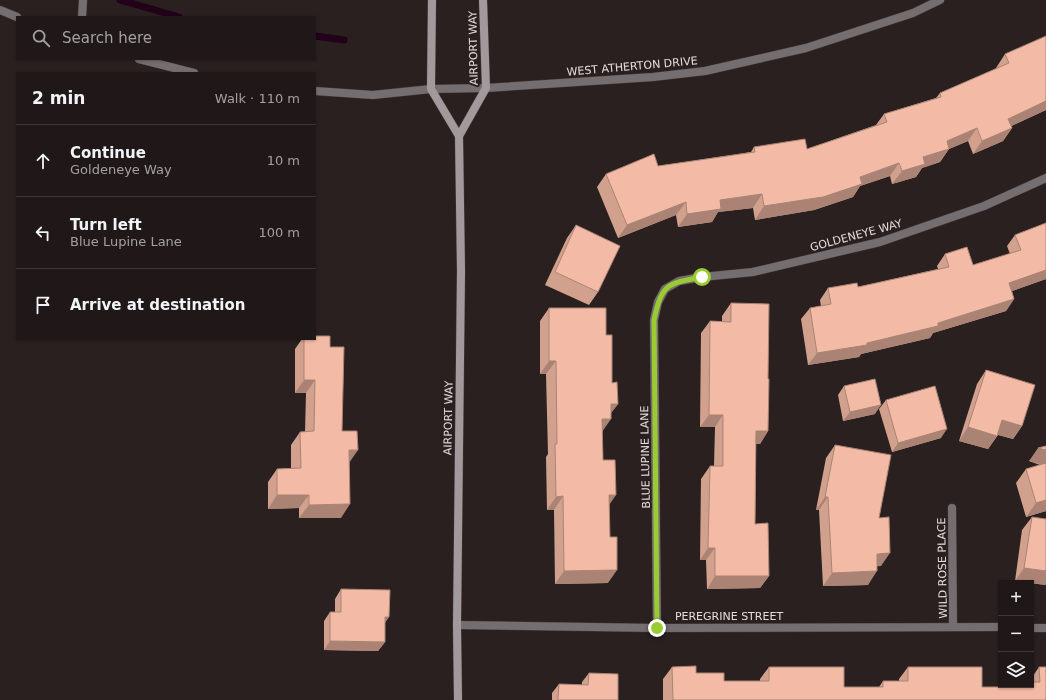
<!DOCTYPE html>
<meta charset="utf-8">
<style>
body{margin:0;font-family:"DejaVu Sans",sans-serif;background:#2d2525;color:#f1f3f6}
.controls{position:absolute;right:12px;bottom:12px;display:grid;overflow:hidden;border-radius:0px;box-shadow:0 1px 3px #0004}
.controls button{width:36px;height:36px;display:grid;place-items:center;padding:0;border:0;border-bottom:1px solid #3d3737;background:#201818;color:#f1f3f6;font:20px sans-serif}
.stop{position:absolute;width:12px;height:12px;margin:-9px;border:3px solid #9bcb33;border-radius:50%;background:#fff}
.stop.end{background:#9bcb33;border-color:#fff;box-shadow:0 1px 4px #0008}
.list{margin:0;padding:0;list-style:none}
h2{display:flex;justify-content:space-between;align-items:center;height:52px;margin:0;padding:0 16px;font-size:17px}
h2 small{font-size:13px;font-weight:400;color:#a2a0a2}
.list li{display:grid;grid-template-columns:26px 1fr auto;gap:12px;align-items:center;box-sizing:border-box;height:72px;padding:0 16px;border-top:1px solid #3d3737}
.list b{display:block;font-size:15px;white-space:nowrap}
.list p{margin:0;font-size:13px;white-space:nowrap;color:#a2a0a2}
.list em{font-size:13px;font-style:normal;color:#a2a0a2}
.icon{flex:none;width:22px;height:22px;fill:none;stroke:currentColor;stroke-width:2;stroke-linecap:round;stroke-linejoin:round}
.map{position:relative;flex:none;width:1046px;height:700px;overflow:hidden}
.search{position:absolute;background:#201818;box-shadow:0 1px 3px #0004;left:16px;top:16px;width:300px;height:44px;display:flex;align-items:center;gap:10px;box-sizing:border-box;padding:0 14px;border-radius:0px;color:#a2a0a2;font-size:15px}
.panel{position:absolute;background:#201818;box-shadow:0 1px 3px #0004;left:16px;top:72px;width:300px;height:268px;border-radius:0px}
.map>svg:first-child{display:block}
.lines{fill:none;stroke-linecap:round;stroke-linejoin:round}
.stream{stroke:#220119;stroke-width:7}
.service-casing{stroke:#443a3a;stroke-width:9}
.minor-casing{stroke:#443a3a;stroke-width:9}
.tertiary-casing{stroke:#443a3a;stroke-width:9}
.secondary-casing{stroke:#443a3a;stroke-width:9}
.service{stroke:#746e70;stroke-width:8}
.minor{stroke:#746e70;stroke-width:8}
.tertiary{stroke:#746e70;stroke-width:8}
.secondary{stroke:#a2999c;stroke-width:8}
.wall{fill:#d1a18e}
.shaded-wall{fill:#aa8374}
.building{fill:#f3bba5;stroke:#aa8374}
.route{stroke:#9bcb33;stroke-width:5}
.labels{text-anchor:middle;stroke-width:4;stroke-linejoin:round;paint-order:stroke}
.street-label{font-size:11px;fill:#e4dddc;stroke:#2a2020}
</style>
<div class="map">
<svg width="1046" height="700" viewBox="0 0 1046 700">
<rect width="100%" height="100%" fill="#2a2020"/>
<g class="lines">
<path class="stream" d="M 120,0 L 179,17
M 315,36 L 344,40"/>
<defs>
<path id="service" d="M 82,17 L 83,0"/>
<path id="minor" d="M 952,508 L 953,627
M 457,625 L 657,628 L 1001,627
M 657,628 L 654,320 L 658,302 L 665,289 L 679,281 L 702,277 L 753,272 L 880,242 L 984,206 L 1046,178
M 1031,628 L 1046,628"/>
<path id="tertiary" d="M 0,10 L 17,17
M 139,59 L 194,73
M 315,91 L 373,95 L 431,89 L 486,88 L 653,77 L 705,71 L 806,48 L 913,13 L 940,0"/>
<path id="secondary" d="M 432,0 L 431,89 L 459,136 L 461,271 L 457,625 L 458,700
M 459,136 L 486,88 L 483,0"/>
</defs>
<use href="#service" class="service-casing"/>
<use href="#minor" class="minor-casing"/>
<use href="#tertiary" class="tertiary-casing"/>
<use href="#secondary" class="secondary-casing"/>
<use href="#service" class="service"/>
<use href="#minor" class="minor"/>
<use href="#tertiary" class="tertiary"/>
<use href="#secondary" class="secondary"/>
</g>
<path class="wall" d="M 1005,54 L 1046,110 L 1011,126 L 1012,128 L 1003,141 L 973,154 L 968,141 L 949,149 L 940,162 L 922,168 L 916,177 L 892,184 L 890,176 L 860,186 L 853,197 L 814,210 L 755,220 L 753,208 L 718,212 L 712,222 L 678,227 L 676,215 L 618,238 L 597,187 L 606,174 L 751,152 L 754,147 L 807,149 L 876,125 L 884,114 L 936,98 L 940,93 L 996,69 L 996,68 Z
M 1046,223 L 1046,279 L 1012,291 L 1014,299 L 1006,311 L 933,333 L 930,338 L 861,354 L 859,357 L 808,365 L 801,319 L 810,308 L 821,306 L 820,300 L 828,288 L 858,287 L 938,269 L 937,266 L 945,254 L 973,265 L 1010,254 L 1007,246 L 1015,235 Z
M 576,225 L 598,292 L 589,305 L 545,285 L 567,238 Z
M 731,303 L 768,379 L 768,431 L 760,444 L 756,444 L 755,524 L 769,576 L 760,588 L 707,589 L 706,560 L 700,560 L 701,479 L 710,466 L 714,466 L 715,427 L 700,427 L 701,333 L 710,321 L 722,321 L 722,316 Z
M 549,308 L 606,335 L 612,383 L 618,404 L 611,413 L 602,432 L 603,460 L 609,505 L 608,583 L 555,584 L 554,510 L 547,510 L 546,457 L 548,454 L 546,374 L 540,374 L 540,321 Z
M 302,339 L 315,339 L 330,347 L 342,431 L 349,462 L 341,518 L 299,518 L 299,508 L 268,509 L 268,482 L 277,469 L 291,468 L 291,445 L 300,432 L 305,432 L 306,393 L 295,393 L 295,349 Z
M 986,370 L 1022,426 L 1013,439 L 998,435 L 988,449 L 959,441 L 977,384 Z
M 844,386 L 875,414 L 843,421 L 838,395 Z
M 886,400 L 941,438 L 892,452 L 879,409 Z
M 835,445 L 879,518 L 881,566 L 877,566 L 868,585 L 823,586 L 819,510 L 816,510 L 826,458 Z
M 1046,446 L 1046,511 L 1026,517 L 1016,483 L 1026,469 L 1040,465 L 1029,461 Z
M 1032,517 L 1046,585 L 1015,581 L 1022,530 Z
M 341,589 L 385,624 L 385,642 L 378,651 L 324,650 L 324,621 L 330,612 L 335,612 L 335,599 Z
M 672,667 L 724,681 L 760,681 L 760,679 L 769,667 L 844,687 L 879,687 L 883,681 L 899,681 L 899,679 L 908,667 L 982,687 L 1018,687 L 1019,685 L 1031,685 L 1031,679 L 1039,667 L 1046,700 L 663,700 L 663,679 Z
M 589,673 L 618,700 L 552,700 L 552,693 L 559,684 L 582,685 L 582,682 Z"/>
<path class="shaded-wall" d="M 1046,101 L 1046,110 L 999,132 L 1008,119 Z
M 977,128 L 968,141 L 949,149 L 940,162 L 922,168 L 916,177 L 892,184 L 902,171 L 947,141 Z
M 1012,128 L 1003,141 L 973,154 L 982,141 Z
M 899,163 L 890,176 L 860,186 L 853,197 L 814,210 L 755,220 L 764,206 L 860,177 Z
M 762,194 L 753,208 L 718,212 L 712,222 L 678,227 L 687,214 L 720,200 Z
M 686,202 L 676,215 L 618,238 L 627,225 Z
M 1046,270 L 1046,279 L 1001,295 L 1009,283 Z
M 1014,299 L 1006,311 L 933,333 L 930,338 L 861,354 L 859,357 L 808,365 L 817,353 L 867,343 L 938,323 Z
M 549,361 L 556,361 L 546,374 L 540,374 Z
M 304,380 L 315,380 L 306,393 L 295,393 Z
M 611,404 L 618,404 L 608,417 Z
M 881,405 L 875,414 L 843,421 L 850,412 Z
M 709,415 L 723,415 L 715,427 L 700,427 Z
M 602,419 L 611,419 L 602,432 Z
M 1002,420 L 1022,426 L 1013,439 L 993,433 Z
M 968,427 L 997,436 L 988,449 L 959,441 Z
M 947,429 L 941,438 L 892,452 L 898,443 Z
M 756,431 L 768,431 L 760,444 L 747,443 Z
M 1038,448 L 1046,450 L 1046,466 L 1029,461 Z
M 349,450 L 358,450 L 349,463 Z
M 277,495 L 309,495 L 299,508 L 268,509 Z
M 609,495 L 616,495 L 607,508 Z
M 563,496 L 554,510 L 547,510 L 556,497 Z
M 825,497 L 828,497 L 819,510 L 816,510 Z
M 1046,500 L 1046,511 L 1026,517 L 1036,503 Z
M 350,504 L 341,518 L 299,518 L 309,505 Z
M 708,548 L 715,548 L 706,560 L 700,560 Z
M 890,553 L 881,566 L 867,567 L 877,554 Z
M 1024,568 L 1046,571 L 1046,585 L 1015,581 Z
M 617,570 L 608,583 L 555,584 L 564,571 Z
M 877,571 L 868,585 L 823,586 L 832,573 Z
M 715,576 L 769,576 L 760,588 L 707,589 Z
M 385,617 L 389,617 L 383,626 Z
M 330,641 L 385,642 L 378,651 L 324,650 Z"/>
<path class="building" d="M 1046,36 L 1046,101 L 1008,119 L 1012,128 L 982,141 L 977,128 L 947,141 L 949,149 L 923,157 L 925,164 L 902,171 L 899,163 L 860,177 L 862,184 L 823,197 L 764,206 L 762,194 L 720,200 L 721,209 L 687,214 L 686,202 L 627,225 L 606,174 L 654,154 L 658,166 L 755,152 L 754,147 L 805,139 L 807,149 L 887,122 L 884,114 L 941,97 L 940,93 L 1009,63 L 1005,54 Z
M 1046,223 L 1046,270 L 1009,283 L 1014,299 L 938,323 L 938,326 L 867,343 L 867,345 L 817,353 L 810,308 L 831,304 L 828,288 L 857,283 L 858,287 L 949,267 L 945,254 L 967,247 L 973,265 L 1021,250 L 1015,235 Z
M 576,225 L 620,246 L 598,292 L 555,272 Z
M 731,303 L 769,304 L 768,379 L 769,379 L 768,431 L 756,431 L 755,524 L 768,523 L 769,576 L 715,576 L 715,548 L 708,548 L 710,466 L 723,466 L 723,415 L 709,415 L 710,321 L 731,322 Z
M 549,308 L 606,308 L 606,335 L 612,335 L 612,383 L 617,382 L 618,404 L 611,404 L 611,419 L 602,419 L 603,460 L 615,460 L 616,495 L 609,495 L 610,537 L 617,537 L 617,570 L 564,571 L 563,496 L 556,497 L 555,444 L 557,444 L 556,361 L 549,361 Z
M 315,336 L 330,336 L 330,347 L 344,347 L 342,431 L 357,431 L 358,450 L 349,450 L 350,504 L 309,505 L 309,495 L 277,495 L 277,469 L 301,468 L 300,432 L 314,431 L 315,380 L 304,380 L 304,339 L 315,339 Z
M 986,370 L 1035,385 L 1022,426 L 1002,420 L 997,436 L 968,427 Z
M 875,379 L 881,405 L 850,412 L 844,386 Z
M 935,386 L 947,429 L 898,443 L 886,400 Z
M 835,445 L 891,455 L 879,518 L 889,517 L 890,553 L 877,554 L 877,571 L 832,573 L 828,497 L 825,497 Z
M 1046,446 L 1046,450 L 1038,448 Z
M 1046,463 L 1046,500 L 1036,503 L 1026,469 Z
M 1032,517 L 1046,519 L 1046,571 L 1024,568 Z
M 341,589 L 390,590 L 389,617 L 385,617 L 385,642 L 330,641 L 330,612 L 341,612 Z
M 696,666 L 696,673 L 724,673 L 724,681 L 769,681 L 769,667 L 844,667 L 844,687 L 883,687 L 883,681 L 908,681 L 908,667 L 982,667 L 982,687 L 1021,687 L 1021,685 L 1031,685 L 1031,682 L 1040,682 L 1039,667 L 1046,667 L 1046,700 L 673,700 L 672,667 Z
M 589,673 L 618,674 L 618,700 L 558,700 L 559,684 L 588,685 Z"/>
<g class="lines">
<path class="route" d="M 657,628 L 654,320 C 662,283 667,284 702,277"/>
</g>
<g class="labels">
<g class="street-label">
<text transform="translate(473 48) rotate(-91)" y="4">AIRPORT WAY</text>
<text transform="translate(632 66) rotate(-5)" y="4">WEST ATHERTON DRIVE</text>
<text transform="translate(856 235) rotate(-15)" y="4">GOLDENEYE WAY</text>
<text transform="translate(448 418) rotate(-89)" y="4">AIRPORT WAY</text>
<text transform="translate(645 457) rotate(-91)" y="4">BLUE LUPINE LANE</text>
<text transform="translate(942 568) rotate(-91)" y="4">WILD ROSE PLACE</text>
<text x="729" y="620">PEREGRINE STREET</text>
</g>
</g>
</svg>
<div class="controls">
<button>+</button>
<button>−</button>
<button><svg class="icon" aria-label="layers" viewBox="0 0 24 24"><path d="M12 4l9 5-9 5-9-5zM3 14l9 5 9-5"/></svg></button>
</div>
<div class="stop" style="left:702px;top:277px"></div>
<div class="stop end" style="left:657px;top:628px"></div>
<div class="search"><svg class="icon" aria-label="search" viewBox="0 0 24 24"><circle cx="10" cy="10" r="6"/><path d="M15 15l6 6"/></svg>Search here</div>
<section class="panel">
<h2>2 min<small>Walk · 110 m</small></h2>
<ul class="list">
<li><svg class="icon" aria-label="ahead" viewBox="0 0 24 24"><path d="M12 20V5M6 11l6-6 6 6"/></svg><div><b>Continue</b><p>Goldeneye Way</p></div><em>10 m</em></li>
<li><svg class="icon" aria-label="left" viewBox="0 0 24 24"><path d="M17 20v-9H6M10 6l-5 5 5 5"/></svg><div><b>Turn left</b><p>Blue Lupine Lane</p></div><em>100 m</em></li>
<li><svg class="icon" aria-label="arrive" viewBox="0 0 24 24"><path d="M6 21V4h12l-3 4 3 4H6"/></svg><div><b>Arrive at destination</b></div></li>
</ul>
</section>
</div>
